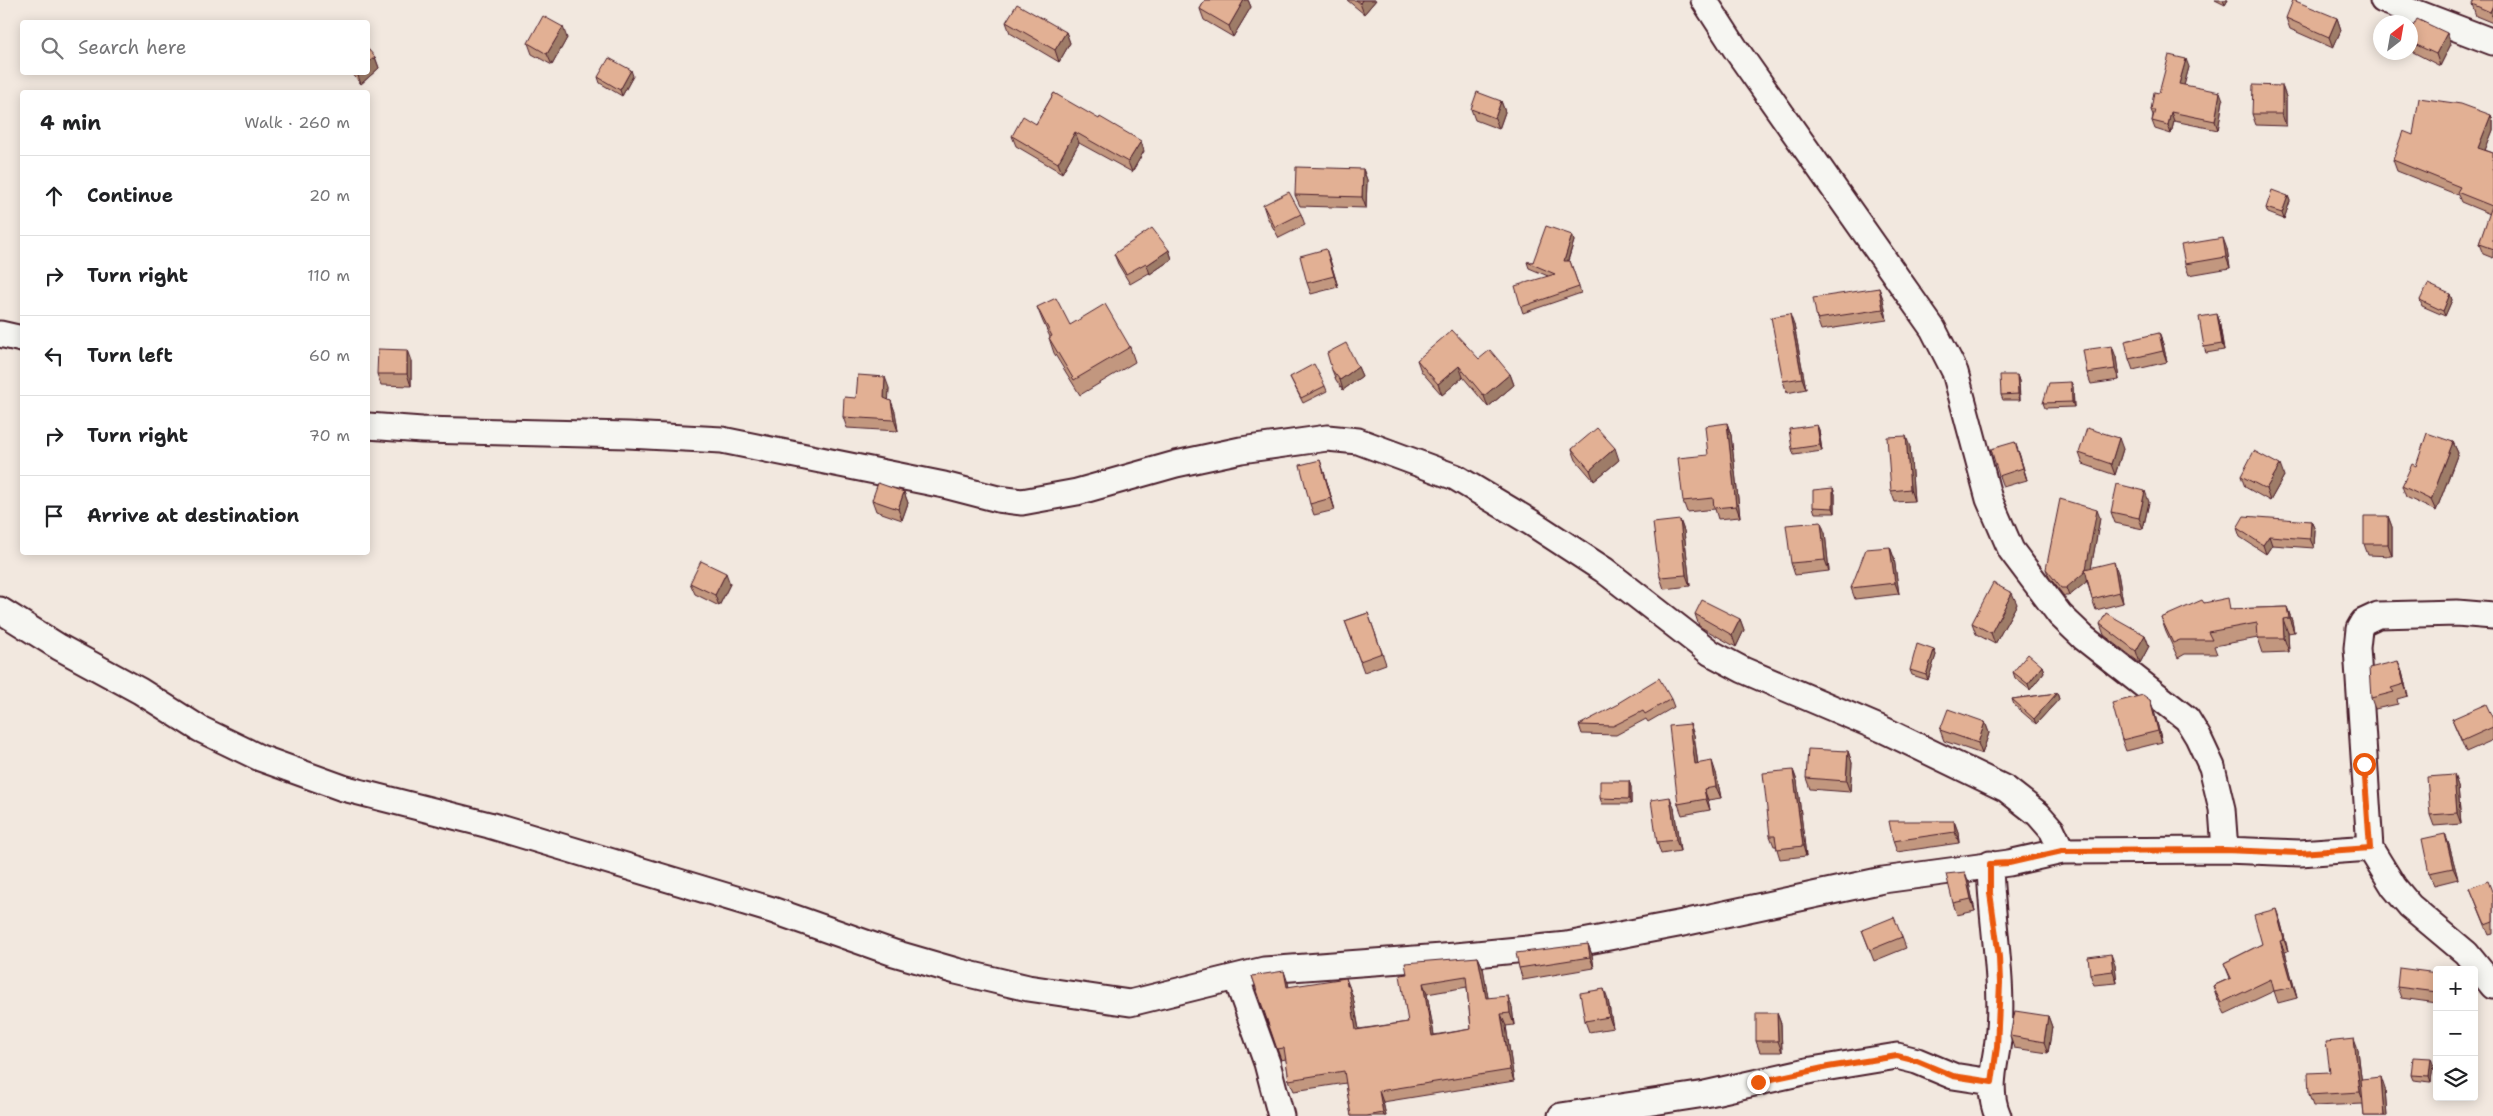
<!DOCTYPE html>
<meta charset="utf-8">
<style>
body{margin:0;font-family:"Shantell Sans",sans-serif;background:#f2f2f2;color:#202124}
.controls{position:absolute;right:15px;bottom:15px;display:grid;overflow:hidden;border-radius:5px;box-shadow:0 2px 12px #0003}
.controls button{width:45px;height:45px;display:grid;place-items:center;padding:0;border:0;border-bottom:1px solid #e0e0e0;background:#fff;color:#202124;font:25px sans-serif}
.compass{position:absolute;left:2373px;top:15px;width:45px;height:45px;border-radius:50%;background:#fff;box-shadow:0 2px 12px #0003;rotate:31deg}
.stop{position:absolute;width:15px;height:15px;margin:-11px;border:4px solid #ea580c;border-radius:50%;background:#fff}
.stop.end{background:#ea580c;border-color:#fff;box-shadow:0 1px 5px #0008}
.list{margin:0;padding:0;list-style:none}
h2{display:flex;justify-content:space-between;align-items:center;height:65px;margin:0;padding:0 20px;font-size:21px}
h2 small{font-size:16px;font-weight:400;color:#757577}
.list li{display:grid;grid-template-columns:32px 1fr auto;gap:15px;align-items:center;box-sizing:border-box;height:80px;padding:0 20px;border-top:1px solid #e0e0e0}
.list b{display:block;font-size:19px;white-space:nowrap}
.list em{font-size:16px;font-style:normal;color:#757577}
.icon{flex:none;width:28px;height:28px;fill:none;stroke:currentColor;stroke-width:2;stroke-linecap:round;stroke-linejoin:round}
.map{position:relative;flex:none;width:2493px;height:1116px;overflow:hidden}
.search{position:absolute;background:#fff;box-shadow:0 2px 12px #0003;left:20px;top:20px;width:350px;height:55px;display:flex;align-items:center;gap:12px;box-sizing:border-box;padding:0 18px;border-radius:5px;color:#757577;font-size:19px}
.panel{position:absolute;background:#fff;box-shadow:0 2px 12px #0003;left:20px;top:90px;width:350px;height:465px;border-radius:5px}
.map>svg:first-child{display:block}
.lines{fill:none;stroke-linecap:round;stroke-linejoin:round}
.minor-casing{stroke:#4a1f2b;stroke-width:29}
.minor{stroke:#f6f6f2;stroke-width:25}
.wall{fill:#c2977f;stroke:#4a1f2b;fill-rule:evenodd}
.shaded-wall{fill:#9e7b68;stroke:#4a1f2b}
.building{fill:#e2b094;stroke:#4a1f2b;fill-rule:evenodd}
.route{stroke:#ea580c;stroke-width:6}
</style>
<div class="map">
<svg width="2493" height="1116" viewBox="0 0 2493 1116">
<rect width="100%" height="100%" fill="#f2e8df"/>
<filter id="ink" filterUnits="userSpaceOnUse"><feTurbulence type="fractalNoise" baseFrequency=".02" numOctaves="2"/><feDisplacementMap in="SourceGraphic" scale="10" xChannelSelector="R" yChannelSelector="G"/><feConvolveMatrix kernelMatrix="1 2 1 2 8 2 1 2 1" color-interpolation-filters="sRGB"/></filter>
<g filter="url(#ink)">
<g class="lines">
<defs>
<path id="minor" d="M 1704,0 L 1735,48 L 1933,329 L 1955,372 L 1989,499 L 2011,550 L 2060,615 L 2084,638 L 2187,719 L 2198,737 L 2212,767 L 2222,809 L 2225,850
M 2383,0 L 2493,42
M 0,334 L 22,339
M 368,426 L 422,430 L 628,435 L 722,440 L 944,485 L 998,499 L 1022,502 L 1077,492 L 1176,464 L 1241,450 L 1327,438 L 1358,441 L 1455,477 L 1532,523 L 1604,570 L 1711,653 L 1743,670 L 1884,730 L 2006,789 L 2038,814 L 2052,830 L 2062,851
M 0,610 L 59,647 L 140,691 L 200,729 L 260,758 L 343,788 L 489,825 L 772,910 L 894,953 L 956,971 L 1028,988 L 1130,1003 L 1264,970 L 1456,956 L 1567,945 L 1683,923 L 1883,880 L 2009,863 L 2062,851 L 2225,850 L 2300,853 L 2370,848 L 2394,887 L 2410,906 L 2466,953 L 2493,986
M 2370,848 L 2357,648 L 2359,629 L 2363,622 L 2378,615 L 2457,613 L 2493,616
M 1990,864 C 1991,926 2006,987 1997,1048 C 1993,1072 1988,1093 1998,1116
M 1236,977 L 1267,1063 L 1281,1116
M 1561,1116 L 1705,1094 L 1812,1070 L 1897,1056 L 1917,1061 L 1953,1076 L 1992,1082"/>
</defs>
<use href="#minor" class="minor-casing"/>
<use href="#minor" class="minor"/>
</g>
<path class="wall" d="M 1205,0 L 1248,0 L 1251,7 L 1233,37 L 1204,20 L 1200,9 Z
M 1347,0 L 1376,0 L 1364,14 Z
M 2215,0 L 2228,0 L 2225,5 Z
M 2493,0 L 2493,23 L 2476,16 L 2472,4 Z
M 2286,18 L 2337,18 L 2341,30 L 2333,48 L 2290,29 Z
M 1006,22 L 1066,32 L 1070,43 L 1059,62 L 1010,33 Z
M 567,38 L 552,65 L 532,54 L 528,43 Z
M 2410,42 L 2451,44 L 2440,66 L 2411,51 Z
M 375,57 L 379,68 L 361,84 L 351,72 L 368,72 Z
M 2189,67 L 2184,85 L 2223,100 L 2218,130 L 2174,121 L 2171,134 L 2155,129 L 2152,121 L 2153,115 L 2151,110 L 2159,93 Z
M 633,76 L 622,96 L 600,83 L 598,77 Z
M 2282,86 L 2286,97 L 2286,126 L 2256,125 L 2252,114 Z
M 1054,93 L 1144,151 L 1132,172 L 1079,143 L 1062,173 L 1016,146 L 1012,136 L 1036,124 Z
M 1501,101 L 1505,112 L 1499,129 L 1475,120 L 1471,109 Z
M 2491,115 L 2493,121 L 2493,130 L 2485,150 L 2493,153 L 2493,258 L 2483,254 L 2479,244 L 2490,214 L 2461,202 L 2458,195 L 2397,171 L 2393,160 Z
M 1363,169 L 1367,180 L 1366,208 L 1300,206 L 1295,195 Z
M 2288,196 L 2290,201 L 2284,219 L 2268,213 L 2266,208 Z
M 1263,205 L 1301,214 L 1305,225 L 1279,238 L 1267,217 Z
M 1572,235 L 1574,241 L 1568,261 L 1570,261 L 1581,293 L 1523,313 L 1521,307 L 1548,276 L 1529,268 L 1527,262 L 1533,262 Z
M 2227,249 L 2230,268 L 2189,275 L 2185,264 Z
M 1169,250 L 1172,259 L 1150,274 L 1149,273 L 1130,284 L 1118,264 L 1114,254 Z
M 1330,260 L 1338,287 L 1311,294 L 1307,283 Z
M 1879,288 L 1883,299 L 1887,320 L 1821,330 L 1817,319 Z
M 2450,294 L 2452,300 L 2445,316 L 2422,306 L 2420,300 Z
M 1037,307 L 1070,325 L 1130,347 L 1135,362 L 1080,395 L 1054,353 L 1049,338 L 1050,337 L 1043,322 Z
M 2217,314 L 2219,320 L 2224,350 L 2206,353 L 2204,347 Z
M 1794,325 L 1806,389 L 1787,393 L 1783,381 Z
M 2159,333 L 2163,344 L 2167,362 L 2133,370 L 2129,359 Z
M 2116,357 L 2119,380 L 2091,384 L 2087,373 Z
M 1479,359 L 1510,374 L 1514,385 L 1488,407 L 1463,377 L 1442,395 L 1421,371 L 1417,360 Z
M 411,361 L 411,386 L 381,385 L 377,374 Z
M 1358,367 L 1362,376 L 1343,390 L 1336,380 L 1332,370 Z
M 2017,375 L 2019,381 L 2020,400 L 2003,400 L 2001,395 Z
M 1290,377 L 1325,386 L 1327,391 L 1303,403 Z
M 2071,382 L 2073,387 L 2074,407 L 2045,408 L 2043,403 Z
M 889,388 L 888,400 L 891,401 L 895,412 L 898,431 L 847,428 L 843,417 L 856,398 Z
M 1727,423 L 1731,435 L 1740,517 L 1718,519 L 1715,509 L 1687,512 L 1683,501 L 1708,455 Z
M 1817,425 L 1819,430 L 1822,451 L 1794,455 L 1792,449 Z
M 2453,442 L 2458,453 L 2436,511 L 2406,497 L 2402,486 L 2416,466 Z
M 1910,447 L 1914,501 L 1895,502 L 1891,491 Z
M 1572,449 L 1619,460 L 1594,481 L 1576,460 Z
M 2123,449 L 2115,475 L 2083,464 L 2079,453 Z
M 2019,453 L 2027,480 L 2003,487 L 1999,476 Z
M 1324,472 L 1335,510 L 1314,515 L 1310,504 Z
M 2241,476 L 2284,476 L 2270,501 L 2245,487 Z
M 1833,488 L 1835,494 L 1835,513 L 1815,513 L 1813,507 Z
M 904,492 L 908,503 L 902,520 L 876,511 L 872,500 Z
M 2149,502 L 2143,529 L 2115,523 L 2111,512 Z
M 2388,516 L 2392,527 L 2392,556 L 2368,555 L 2364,544 Z
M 2100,518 L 2091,568 L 2118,573 L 2123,603 L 2096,610 L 2092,599 L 2087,581 L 2069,596 L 2064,596 L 2049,577 L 2046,569 Z
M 1680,520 L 1684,531 L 1690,586 L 1664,589 L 1660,577 Z
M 2311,521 L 2315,530 L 2314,548 L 2272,545 L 2266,554 L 2240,537 L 2237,528 Z
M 1825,533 L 1829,571 L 1795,575 L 1791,563 Z
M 1890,547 L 1894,558 L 1899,594 L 1855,599 L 1851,588 Z
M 690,583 L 730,584 L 719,606 L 695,594 Z
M 2204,603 L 2232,609 L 2287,607 L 2292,621 L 2294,632 L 2288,633 L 2289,652 L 2263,653 L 2258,638 L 2214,646 L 2217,654 L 2185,654 L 2178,658 L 2166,632 L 2161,618 Z
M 2017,604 L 1995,644 L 1976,634 L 1972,623 Z
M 1368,613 L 1386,664 L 1364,672 L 1345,621 Z
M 1695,614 L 1740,619 L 1744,630 L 1736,647 L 1699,626 Z
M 2100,624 L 2145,635 L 2149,646 L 2140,663 L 2104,635 Z
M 1934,650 L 1936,655 L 1928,680 L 1912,675 L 1910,670 Z
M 2398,661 L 2402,672 L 2408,696 L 2397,699 L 2398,704 L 2375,709 L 2371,698 Z
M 2042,666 L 2044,672 L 2030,690 L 2015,678 L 2013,672 Z
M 2057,693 L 2059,699 L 2036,724 L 2014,705 L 2012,699 Z
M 1671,699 L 1674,707 L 1648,722 L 1646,719 L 1616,735 L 1582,734 L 1579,725 Z
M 2150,700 L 2154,711 L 2162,742 L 2126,751 L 2122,740 Z
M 2452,719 L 2493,719 L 2493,740 L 2466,752 Z
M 1985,722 L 1989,733 L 1982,754 L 1944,741 L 1940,730 Z
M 1690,724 L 1694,735 L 1698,764 L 1716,773 L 1721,798 L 1708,800 L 1710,810 L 1682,815 L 1678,804 Z
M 1848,751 L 1852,763 L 1850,792 L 1810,789 L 1806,778 Z
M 1793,770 L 1797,781 L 1806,856 L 1780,859 L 1776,846 L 1774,846 L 1770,836 Z
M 2454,775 L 2458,786 L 2461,824 L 2434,826 L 2430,815 Z
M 1629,781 L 1631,787 L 1631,804 L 1602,804 L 1600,798 Z
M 1674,808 L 1680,851 L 1661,854 L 1657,842 Z
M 1954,821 L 1958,832 L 1959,843 L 1897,852 L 1893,841 Z
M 2445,834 L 2449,845 L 2458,879 L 2434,885 L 2429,873 Z
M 1969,883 L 1975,911 L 1957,915 L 1953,903 Z
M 2470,888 L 2493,894 L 2493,934 L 2489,935 Z
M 2280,920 L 2288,951 L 2285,952 L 2297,998 L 2278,1003 L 2274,991 L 2225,1014 L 2217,998 L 2213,986 L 2230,978 L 2224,963 L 2262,944 Z
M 1862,930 L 1902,937 L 1906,948 L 1874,961 Z
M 1588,944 L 1592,955 L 1594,968 L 1523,980 L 1519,968 Z
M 1478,957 L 1483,968 L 1488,998 L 1512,1007 L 1514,1025 L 1506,1026 L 1514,1081 L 1383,1102 L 1386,1116 L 1351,1116 L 1346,1083 L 1294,1091 L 1289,1080 L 1286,1059 L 1281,1060 L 1252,976 L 1288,983 L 1289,987 L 1348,986 L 1353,997 L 1359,1029 L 1408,1022 L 1407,974 ZM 1467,987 L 1471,1029 L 1434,1035 L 1427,994 Z
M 2115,965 L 2117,983 L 2094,985 L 2090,974 Z
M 2437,973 L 2437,1003 L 2401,998 L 2397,987 Z
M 1608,1000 L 1613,1028 L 1589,1032 L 1585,1021 Z
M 1777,1013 L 1781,1024 L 1782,1052 L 1760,1052 L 1756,1041 Z
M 2048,1016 L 2052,1027 L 2048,1053 L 2014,1048 L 2010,1036 Z
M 2358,1050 L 2363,1094 L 2385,1089 L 2387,1116 L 2364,1116 L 2363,1104 L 2313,1106 L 2309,1095 L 2330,1072 Z
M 2433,1064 L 2431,1082 L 2413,1080 L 2411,1075 Z"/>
<path class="shaded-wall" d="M 1244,0 L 1248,0 L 1251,7 L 1233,37 L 1229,26 Z
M 1362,0 L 1376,0 L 1364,14 L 1360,3 Z
M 2223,0 L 2228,0 L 2225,5 Z
M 2493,5 L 2493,20 L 2490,12 Z
M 2337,18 L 2341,30 L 2333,48 L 2329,37 Z
M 563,27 L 567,38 L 552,65 L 547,54 Z
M 1066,32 L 1070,43 L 1059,62 L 1055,50 Z
M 2447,33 L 2451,44 L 2440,66 L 2436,54 Z
M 375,57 L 379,68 L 361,84 L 357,73 L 368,72 L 368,63 Z
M 2186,59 L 2189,67 L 2182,93 L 2179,84 Z
M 631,70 L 633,76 L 622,96 L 620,90 Z
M 2282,86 L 2286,97 L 2286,126 L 2282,114 Z
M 2220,92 L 2223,100 L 2218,130 L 2215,121 Z
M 1501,101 L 1505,112 L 1499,129 L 1495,118 Z
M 2171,112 L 2174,121 L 2171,134 L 2168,125 Z
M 2491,115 L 2493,121 L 2493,130 L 2482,158 L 2478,148 Z
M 1075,132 L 1079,143 L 1062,173 L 1058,163 Z
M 1141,141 L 1144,151 L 1132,172 L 1128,162 Z
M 1363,169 L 1367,180 L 1366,208 L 1362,197 Z
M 2288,196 L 2290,201 L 2284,219 L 2282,213 Z
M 1572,235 L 1574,241 L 1566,266 L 1564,261 Z
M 2223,238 L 2227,249 L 2230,268 L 2226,257 Z
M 1326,249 L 1330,260 L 1338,287 L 1334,276 Z
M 1169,250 L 1172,259 L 1150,274 L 1147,265 Z
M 1879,288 L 1883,299 L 1887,320 L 1883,309 Z
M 2450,294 L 2452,300 L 2445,316 L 2443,311 Z
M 1790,314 L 1794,325 L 1806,389 L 1802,378 Z
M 2217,314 L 2219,320 L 2224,350 L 2222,344 Z
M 2159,333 L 2163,344 L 2167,362 L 2163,351 Z
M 2112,346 L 2116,357 L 2119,380 L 2115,369 Z
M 407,350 L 411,361 L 411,386 L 407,374 Z
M 1459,366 L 1463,377 L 1442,395 L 1438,384 Z
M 1358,367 L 1362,376 L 1343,390 L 1340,380 Z
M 1510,374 L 1514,385 L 1488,407 L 1484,396 Z
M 2017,375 L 2019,381 L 2020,400 L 2018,394 Z
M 885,377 L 889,388 L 888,409 L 884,398 Z
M 2071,382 L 2073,387 L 2074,407 L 2072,402 Z
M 891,401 L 895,412 L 898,431 L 894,420 Z
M 1727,423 L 1731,435 L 1740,517 L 1736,506 Z
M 1817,425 L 1819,430 L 1822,451 L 1820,445 Z
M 1906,436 L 1910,447 L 1914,501 L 1910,489 Z
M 2119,438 L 2123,449 L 2115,475 L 2111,464 Z
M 2015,442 L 2019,453 L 2027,480 L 2023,468 Z
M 2453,442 L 2458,453 L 2436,511 L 2431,500 Z
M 1615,448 L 1619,460 L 1594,481 L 1590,470 Z
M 1320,460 L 1324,472 L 1335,510 L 1331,498 Z
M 2280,465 L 2284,476 L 2270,501 L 2266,489 Z
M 1833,488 L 1835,494 L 1835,513 L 1833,508 Z
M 2145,491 L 2149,502 L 2143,529 L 2139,518 Z
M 904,492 L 908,503 L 902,520 L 898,509 Z
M 2097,510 L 2100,518 L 2089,580 L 2069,596 L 2066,588 Z
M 2388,516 L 2392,527 L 2392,556 L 2388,544 Z
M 1680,520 L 1684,531 L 1690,586 L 1686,575 Z
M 2311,521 L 2315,530 L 2314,548 L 2310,539 Z
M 1821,522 L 1825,533 L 1829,571 L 1825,560 Z
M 2269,536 L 2272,545 L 2266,554 L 2263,545 Z
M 1890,547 L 1894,558 L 1899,594 L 1895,583 Z
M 2114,562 L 2118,573 L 2123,603 L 2119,592 Z
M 726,573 L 730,584 L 719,606 L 715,595 Z
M 2012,593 L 2017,604 L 1995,644 L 1991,633 Z
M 2287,607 L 2292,621 L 2294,632 L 2289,618 Z
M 1740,619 L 1744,630 L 1736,647 L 1732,635 Z
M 2283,619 L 2288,633 L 2289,652 L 2284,638 Z
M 2145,635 L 2149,646 L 2140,663 L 2136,651 Z
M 1934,650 L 1936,655 L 1928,680 L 1926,675 Z
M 2398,661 L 2402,672 L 2408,696 L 2404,684 Z
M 2042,666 L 2044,672 L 2030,690 L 2028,684 Z
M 2057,693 L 2059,699 L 2036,724 L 2034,719 Z
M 2150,700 L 2154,711 L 2162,742 L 2158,731 Z
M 1985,722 L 1989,733 L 1982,754 L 1978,743 Z
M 1690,724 L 1694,735 L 1699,775 L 1695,764 Z
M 1848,751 L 1852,763 L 1850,792 L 1846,781 Z
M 1712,761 L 1716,773 L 1721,798 L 1716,787 Z
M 1793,770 L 1797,781 L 1806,856 L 1803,846 Z
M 2454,775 L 2458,786 L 2461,824 L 2457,813 Z
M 1629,781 L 1631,787 L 1631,804 L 1629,799 Z
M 1704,789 L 1708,800 L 1710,810 L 1706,799 Z
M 1670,797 L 1674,808 L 1680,851 L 1676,840 Z
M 1954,821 L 1958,832 L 1959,843 L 1955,832 Z
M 2445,834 L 2449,845 L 2458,879 L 2453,868 Z
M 1965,872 L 1969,883 L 1975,911 L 1971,899 Z
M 2276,909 L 2280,920 L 2288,951 L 2284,940 Z
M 2280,941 L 2285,952 L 2297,998 L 2293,987 Z
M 1588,944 L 1592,955 L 1594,968 L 1590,957 Z
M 2111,954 L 2115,965 L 2117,983 L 2113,971 Z
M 1478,957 L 1483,968 L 1490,1009 L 1486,998 Z
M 1284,971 L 1288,983 L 1291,999 L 1287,987 Z
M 1346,978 L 1353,997 L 1361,1041 L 1356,1030 Z
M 1423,983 L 1427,994 L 1436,1047 L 1432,1036 Z
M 1604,989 L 1608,1000 L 1613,1028 L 1609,1017 Z
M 1508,996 L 1512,1007 L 1514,1025 L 1510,1013 Z
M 1777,1013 L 1781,1024 L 1782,1052 L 1778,1041 Z
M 1501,1014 L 1506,1026 L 1514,1081 L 1510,1070 Z
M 2048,1016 L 2052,1027 L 2048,1053 L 2044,1042 Z
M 2354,1039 L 2358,1050 L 2364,1104 L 2360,1092 Z
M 2431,1058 L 2433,1064 L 2431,1082 L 2429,1076 Z
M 2381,1077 L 2385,1089 L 2387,1116 L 2384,1116 Z
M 1379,1091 L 1383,1102 L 1386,1116 L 1384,1116 L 1383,1113 Z"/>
<path class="building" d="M 1205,0 L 1244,0 L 1229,26 L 1200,9 Z
M 1356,0 L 1362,0 L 1360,3 Z
M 2293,0 L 2337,18 L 2329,37 L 2286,18 Z
M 2474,0 L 2493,0 L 2493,5 L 2490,12 L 2472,4 Z
M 1017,4 L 1066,32 L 1055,50 L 1006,22 Z
M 543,16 L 563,27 L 547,54 L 528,43 Z
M 2417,19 L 2447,33 L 2436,54 L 2410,42 L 2410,32 Z
M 368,49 L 375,57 L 368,63 Z
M 2169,55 L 2186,59 L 2179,84 L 2220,92 L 2215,121 L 2171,112 L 2168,125 L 2152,121 L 2155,110 L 2151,110 L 2154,92 L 2159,93 Z
M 609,58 L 631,70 L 620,90 L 598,77 Z
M 2253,85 L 2282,86 L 2282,114 L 2252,114 Z
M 1477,92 L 1501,101 L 1495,118 L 1471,109 Z
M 1054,93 L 1099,119 L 1100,117 L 1141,141 L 1128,162 L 1075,132 L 1058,163 L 1012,136 L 1023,116 L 1036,124 Z
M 2419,98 L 2461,104 L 2491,115 L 2478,148 L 2493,153 L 2493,168 L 2492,170 L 2493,171 L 2493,249 L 2479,244 L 2492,206 L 2457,192 L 2460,187 L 2393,160 L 2403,131 L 2413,135 Z
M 1296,167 L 1363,169 L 1362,197 L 1295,195 Z
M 2272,190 L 2288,196 L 2282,213 L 2266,208 Z
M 1289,192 L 1301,214 L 1275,227 L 1263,205 Z
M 1546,226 L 1572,235 L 1564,261 L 1570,261 L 1579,287 L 1521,307 L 1515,286 L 1555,274 L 1527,262 L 1533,262 Z
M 1152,228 L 1169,250 L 1147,265 L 1146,263 L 1126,274 L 1114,254 Z
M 2223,238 L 2226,257 L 2185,264 L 2181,245 Z
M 1326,249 L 1334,276 L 1307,283 L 1300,256 Z
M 2428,284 L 2450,294 L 2443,311 L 2420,300 Z
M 1879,288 L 1883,309 L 1817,319 L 1813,298 Z
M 1056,298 L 1070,325 L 1105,304 L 1130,347 L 1074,380 L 1049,338 L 1052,336 L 1037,307 Z
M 1790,314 L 1802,378 L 1783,381 L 1771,317 Z
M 2217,314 L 2222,344 L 2204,347 L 2199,317 Z
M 1452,330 L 1479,359 L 1490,350 L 1510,374 L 1484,396 L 1459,366 L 1438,384 L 1417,360 Z
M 2159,333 L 2163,351 L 2129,359 L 2125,341 Z
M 1346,343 L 1358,367 L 1340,380 L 1332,370 L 1327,353 Z
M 2112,346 L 2115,369 L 2087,373 L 2083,350 Z
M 378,349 L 407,350 L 407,374 L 377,374 Z
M 1314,364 L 1325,386 L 1301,398 L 1290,377 Z
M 858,375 L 885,377 L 884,398 L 891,401 L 894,420 L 843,417 L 844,397 L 856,398 Z
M 2000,375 L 2017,375 L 2018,394 L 2001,395 Z
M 2071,382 L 2072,402 L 2043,403 L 2049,383 Z
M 1727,423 L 1736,506 L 1714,508 L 1713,498 L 1683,501 L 1678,458 L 1708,455 L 1705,426 Z
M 1817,425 L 1820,445 L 1792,449 L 1789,429 Z
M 1597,428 L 1615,448 L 1590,470 L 1572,449 Z
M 2087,428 L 2119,438 L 2111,464 L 2079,453 Z
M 2427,433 L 2453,442 L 2431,500 L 2402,486 L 2412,464 L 2416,466 Z
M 1906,436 L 1910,489 L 1891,491 L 1887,437 Z
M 2015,442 L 2023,468 L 1999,476 L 1991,449 Z
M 2254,451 L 2280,465 L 2266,489 L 2241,476 Z
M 1320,460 L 1331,498 L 1310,504 L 1300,465 Z
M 878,483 L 904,492 L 898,509 L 872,500 Z
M 2117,484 L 2145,491 L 2139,518 L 2111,512 Z
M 1833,488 L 1833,508 L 1813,507 L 1813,490 Z
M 2060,499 L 2097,510 L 2086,569 L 2085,569 L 2085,572 L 2066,588 L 2061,588 L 2046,569 Z
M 2244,516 L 2311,521 L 2310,539 L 2269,536 L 2263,545 L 2237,528 Z
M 2364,516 L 2388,516 L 2388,544 L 2364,544 Z
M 1680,520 L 1686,575 L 1660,577 L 1653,523 Z
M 1821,522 L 1825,560 L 1791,563 L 1786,525 Z
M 1890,547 L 1895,583 L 1851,588 L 1866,549 Z
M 701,561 L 726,573 L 715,595 L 690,583 Z
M 2114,562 L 2119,592 L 2092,599 L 2085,569 Z
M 1993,583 L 2012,593 L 1991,633 L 1972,623 Z
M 2228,598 L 2230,609 L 2287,607 L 2289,618 L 2283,619 L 2284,638 L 2258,638 L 2257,623 L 2208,632 L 2212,640 L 2180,640 L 2173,643 L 2161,618 L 2202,600 L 2204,603 Z
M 1702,600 L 1740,619 L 1732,635 L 1695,614 Z
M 1368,613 L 1382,653 L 1360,661 L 1345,621 Z
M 2106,613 L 2145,635 L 2136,651 L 2100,624 Z
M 1917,644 L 1934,650 L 1926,675 L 1910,670 Z
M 2028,654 L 2042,666 L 2028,684 L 2013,672 Z
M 2398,661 L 2404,684 L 2391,688 L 2394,692 L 2371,698 L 2369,668 Z
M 1659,678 L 1671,699 L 1645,714 L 1643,711 L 1613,726 L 1579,725 L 1619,704 L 1618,703 Z
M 2057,693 L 2034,719 L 2012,699 Z
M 2143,695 L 2150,700 L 2158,731 L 2122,740 L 2112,703 Z
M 2486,704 L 2493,719 L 2493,727 L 2462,741 L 2452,719 Z
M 1948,709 L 1985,722 L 1978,743 L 1940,730 Z
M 1690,724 L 1695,764 L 1712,761 L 1716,787 L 1704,789 L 1706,799 L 1678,804 L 1669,726 Z
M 1808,749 L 1848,751 L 1846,781 L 1806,778 Z
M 1793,770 L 1803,846 L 1777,849 L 1775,836 L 1770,836 L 1763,773 Z
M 2454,775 L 2457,813 L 2430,815 L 2427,777 Z
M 1600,781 L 1629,781 L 1629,799 L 1600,798 Z
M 1670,797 L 1676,840 L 1657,842 L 1651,800 Z
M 1889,821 L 1954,821 L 1955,832 L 1893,841 Z
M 2445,834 L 2453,868 L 2429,873 L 2422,839 Z
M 1965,872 L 1971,899 L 1953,903 L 1946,874 Z
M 2488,881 L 2493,894 L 2493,921 L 2485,924 L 2470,888 Z
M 2276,909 L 2284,940 L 2280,941 L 2293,987 L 2274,991 L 2271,979 L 2221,1003 L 2213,986 L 2231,978 L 2224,963 L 2262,944 L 2254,915 Z
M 1894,917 L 1902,937 L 1870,950 L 1862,930 Z
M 1588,944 L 1590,957 L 1519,968 L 1516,953 Z
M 2111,954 L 2113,971 L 2090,974 L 2088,957 Z
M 1478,957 L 1486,998 L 1508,996 L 1510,1013 L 1501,1014 L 1510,1070 L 1379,1091 L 1383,1113 L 1367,1116 L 1351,1116 L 1344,1071 L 1289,1080 L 1284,1048 L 1277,1049 L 1252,976 L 1284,971 L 1287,987 L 1346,978 L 1347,986 L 1349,986 L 1356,1030 L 1408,1022 L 1400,975 L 1407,974 L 1405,963 ZM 1466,976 L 1471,1029 L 1432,1036 L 1423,983 Z
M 2399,968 L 2437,973 L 2437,992 L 2397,987 Z
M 1604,989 L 1609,1017 L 1585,1021 L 1580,993 Z
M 2015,1011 L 2048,1016 L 2044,1042 L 2010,1036 Z
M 1756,1013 L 1777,1013 L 1778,1041 L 1756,1041 Z
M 2354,1039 L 2360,1092 L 2309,1095 L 2308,1073 L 2330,1072 L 2326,1042 Z
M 2413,1057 L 2431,1058 L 2429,1076 L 2411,1075 Z
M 2381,1077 L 2384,1116 L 2364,1116 L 2361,1079 Z"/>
</g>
<g class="lines" filter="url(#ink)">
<path class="route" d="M 1758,1082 L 1828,1067 L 1897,1056 L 1917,1061 L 1953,1076 L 1992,1082 L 1997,1047 L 2000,983 L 1999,957 L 1990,893 L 1990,864 L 2009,863 L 2062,851 L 2225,850 L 2300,853 L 2370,848 L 2364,764"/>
</g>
</svg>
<div class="controls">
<button>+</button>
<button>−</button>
<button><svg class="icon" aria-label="layers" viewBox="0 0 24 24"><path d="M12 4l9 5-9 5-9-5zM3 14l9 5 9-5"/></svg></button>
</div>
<svg class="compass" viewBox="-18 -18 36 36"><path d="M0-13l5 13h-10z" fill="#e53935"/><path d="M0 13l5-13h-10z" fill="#757577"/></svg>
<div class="stop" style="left:2364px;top:764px"></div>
<div class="stop end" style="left:1758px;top:1082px"></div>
<div class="search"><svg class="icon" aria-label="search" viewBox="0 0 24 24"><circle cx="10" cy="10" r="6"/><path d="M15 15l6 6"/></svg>Search here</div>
<section class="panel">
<h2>4 min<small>Walk · 260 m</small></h2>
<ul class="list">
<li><svg class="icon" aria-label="ahead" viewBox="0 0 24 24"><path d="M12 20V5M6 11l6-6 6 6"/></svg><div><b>Continue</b></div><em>20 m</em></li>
<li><svg class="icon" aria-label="right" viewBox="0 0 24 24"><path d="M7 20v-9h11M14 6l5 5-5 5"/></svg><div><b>Turn right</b></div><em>110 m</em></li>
<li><svg class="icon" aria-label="left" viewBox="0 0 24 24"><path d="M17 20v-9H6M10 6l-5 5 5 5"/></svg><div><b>Turn left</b></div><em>60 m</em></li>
<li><svg class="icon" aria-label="right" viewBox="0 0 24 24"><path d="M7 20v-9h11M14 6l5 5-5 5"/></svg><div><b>Turn right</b></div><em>70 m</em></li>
<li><svg class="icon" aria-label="arrive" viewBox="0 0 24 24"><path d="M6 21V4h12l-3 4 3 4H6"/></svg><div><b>Arrive at destination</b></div></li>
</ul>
</section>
</div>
